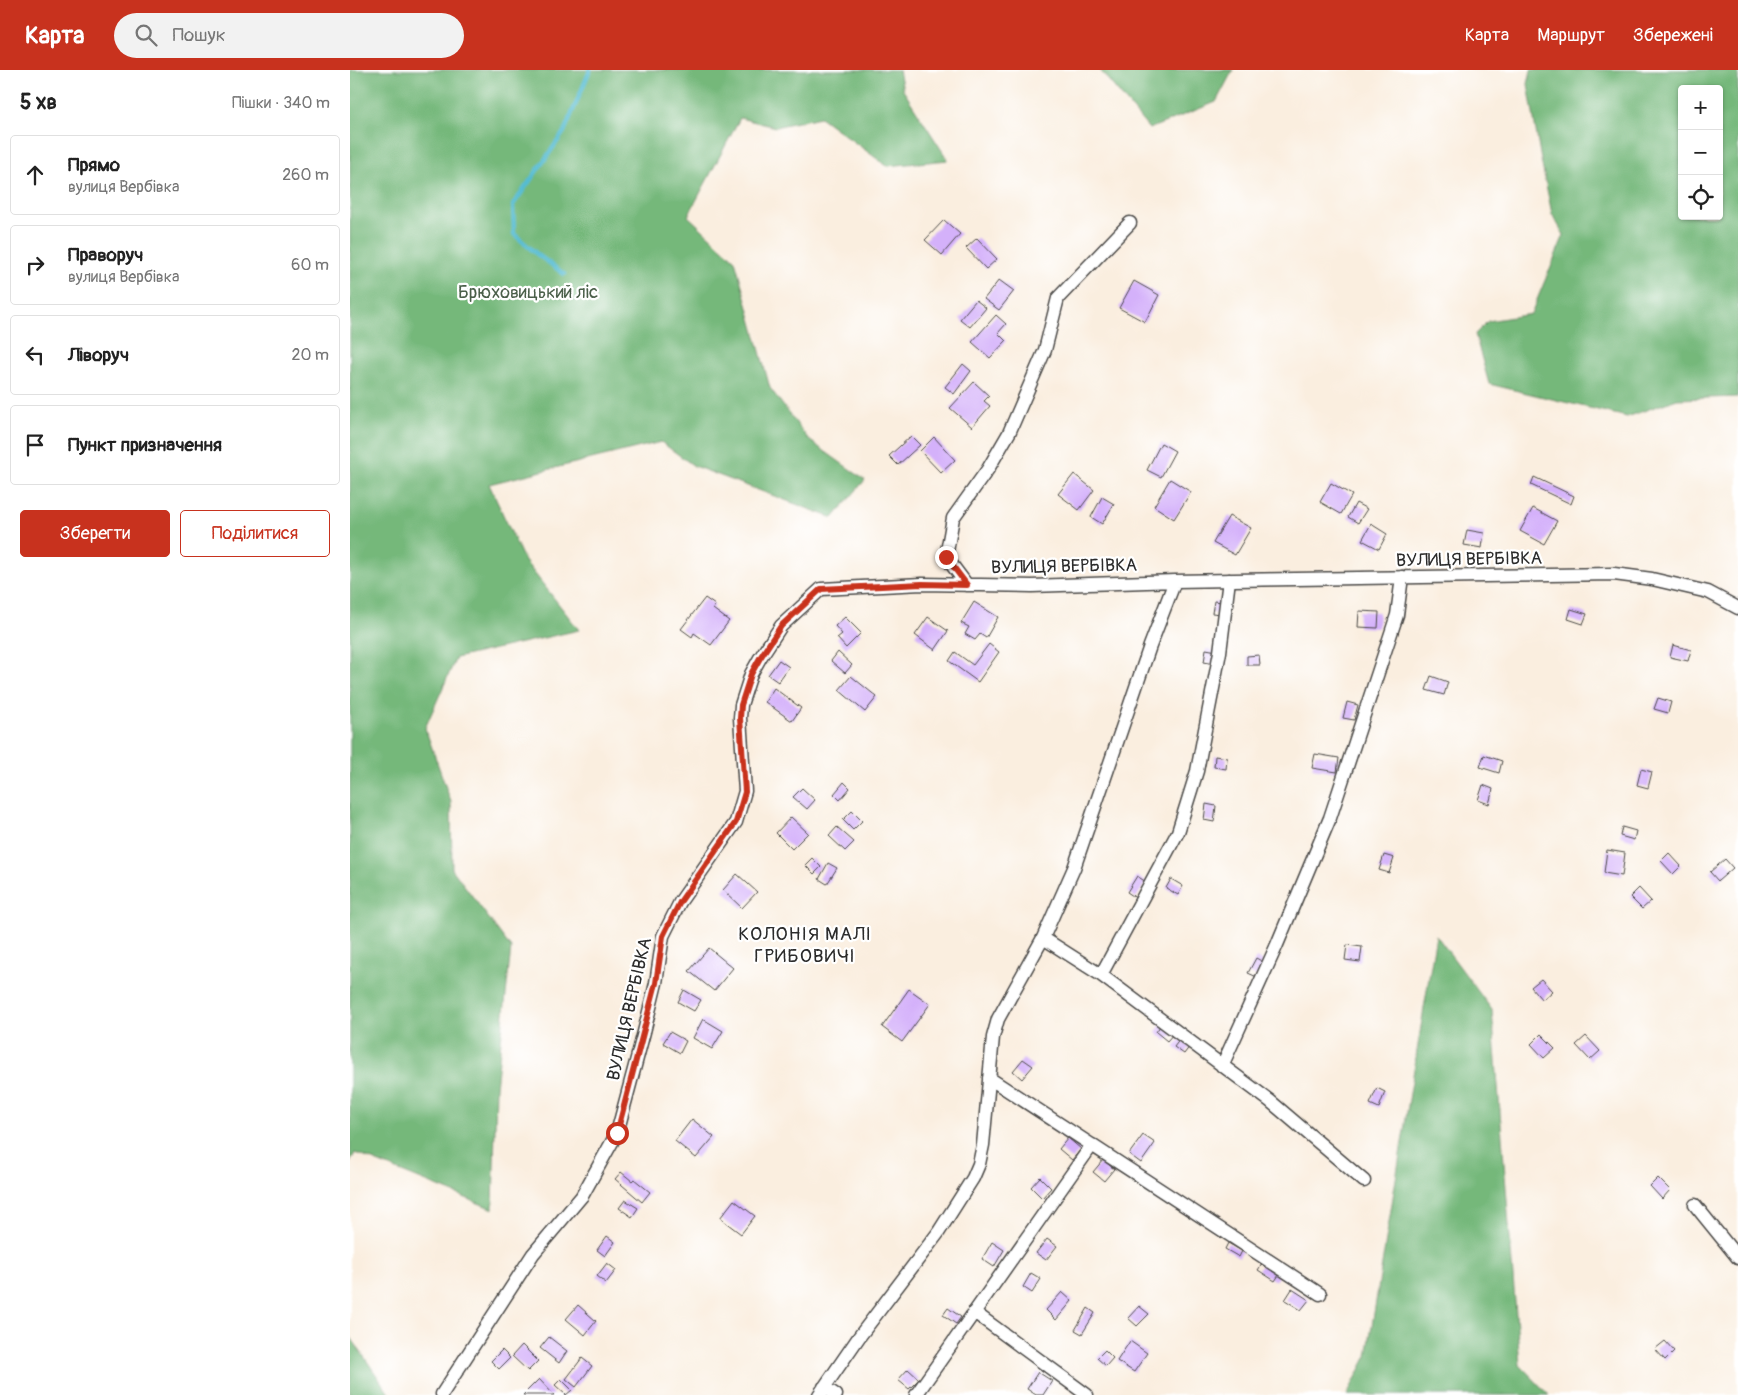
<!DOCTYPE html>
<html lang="uk">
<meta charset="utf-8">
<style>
body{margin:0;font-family:Pangolin,sans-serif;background:#f2f2f2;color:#222}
.controls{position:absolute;right:15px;top:15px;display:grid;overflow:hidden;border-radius:5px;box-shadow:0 1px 4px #0004}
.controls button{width:45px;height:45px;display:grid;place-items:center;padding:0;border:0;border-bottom:1px solid #e0e0e0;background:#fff;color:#222;font:25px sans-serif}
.stop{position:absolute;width:15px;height:15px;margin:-11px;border:4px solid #c8321e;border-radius:50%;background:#fff}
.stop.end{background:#c8321e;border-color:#fff;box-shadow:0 1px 5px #0008}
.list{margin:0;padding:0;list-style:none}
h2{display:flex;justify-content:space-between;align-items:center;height:65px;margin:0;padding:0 20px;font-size:21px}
h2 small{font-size:16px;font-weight:400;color:#767676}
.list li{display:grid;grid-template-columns:32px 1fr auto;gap:15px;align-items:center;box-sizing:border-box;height:80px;margin:0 10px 10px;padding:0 10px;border:1px solid #e0e0e0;border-radius:5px}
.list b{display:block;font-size:19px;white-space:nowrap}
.list p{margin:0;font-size:16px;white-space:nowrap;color:#767676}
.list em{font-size:16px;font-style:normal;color:#767676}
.actions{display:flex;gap:10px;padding:15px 20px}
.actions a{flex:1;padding:11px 0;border:1px solid #c8321e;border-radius:5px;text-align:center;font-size:18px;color:#c8321e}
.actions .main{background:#c8321e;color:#fff}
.icon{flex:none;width:28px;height:28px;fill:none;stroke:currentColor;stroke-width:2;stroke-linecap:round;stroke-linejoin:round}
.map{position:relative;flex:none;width:1388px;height:1325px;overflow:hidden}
header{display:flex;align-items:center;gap:30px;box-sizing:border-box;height:70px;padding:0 25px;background:#c8321e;color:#fff}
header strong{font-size:24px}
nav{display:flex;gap:28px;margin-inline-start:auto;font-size:18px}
.search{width:350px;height:45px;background:#f2f2f2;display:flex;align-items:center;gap:12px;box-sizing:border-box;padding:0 18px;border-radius:28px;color:#767676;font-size:19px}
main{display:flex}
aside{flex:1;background:#fff}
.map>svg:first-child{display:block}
.forest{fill:#75b87a;stroke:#507252;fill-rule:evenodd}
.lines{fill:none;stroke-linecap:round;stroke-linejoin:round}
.stream{stroke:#55bcd3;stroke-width:4.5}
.building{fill:#d4b1fa}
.minor-casing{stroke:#4a4846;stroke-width:15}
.minor{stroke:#fff;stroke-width:12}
.route{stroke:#c8321e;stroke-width:6}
.labels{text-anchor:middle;stroke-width:4.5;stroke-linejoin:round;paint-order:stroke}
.park-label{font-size:18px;fill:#4a5f49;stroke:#fff}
.street-label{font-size:18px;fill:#2b2b2b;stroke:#fff}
.neighbourhood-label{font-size:19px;letter-spacing:1px;fill:#2b2b2b;stroke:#fff}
</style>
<header>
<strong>Карта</strong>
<div class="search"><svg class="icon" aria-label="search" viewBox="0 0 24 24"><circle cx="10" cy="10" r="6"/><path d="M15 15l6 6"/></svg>Пошук</div>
<nav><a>Карта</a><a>Маршрут</a><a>Збережені</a></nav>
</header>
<main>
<aside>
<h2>5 хв<small>Пішки · 340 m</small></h2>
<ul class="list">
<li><svg class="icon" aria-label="ahead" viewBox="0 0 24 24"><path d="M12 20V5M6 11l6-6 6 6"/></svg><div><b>Прямо</b><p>вулиця Вербівка</p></div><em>260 m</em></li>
<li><svg class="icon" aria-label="right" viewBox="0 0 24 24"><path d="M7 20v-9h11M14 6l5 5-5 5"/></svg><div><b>Праворуч</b><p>вулиця Вербівка</p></div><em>60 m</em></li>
<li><svg class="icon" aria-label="left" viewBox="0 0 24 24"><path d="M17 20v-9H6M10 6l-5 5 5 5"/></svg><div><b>Ліворуч</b></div><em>20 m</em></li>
<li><svg class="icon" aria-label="arrive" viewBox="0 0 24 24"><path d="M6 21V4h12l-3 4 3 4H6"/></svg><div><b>Пункт призначення</b></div></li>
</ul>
<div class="actions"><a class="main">Зберегти</a><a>Поділитися</a></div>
</aside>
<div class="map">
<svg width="1388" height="1325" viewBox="0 0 1388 1325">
<rect width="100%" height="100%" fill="#fff"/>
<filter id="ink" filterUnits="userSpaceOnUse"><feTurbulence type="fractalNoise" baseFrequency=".02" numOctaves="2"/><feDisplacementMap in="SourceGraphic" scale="10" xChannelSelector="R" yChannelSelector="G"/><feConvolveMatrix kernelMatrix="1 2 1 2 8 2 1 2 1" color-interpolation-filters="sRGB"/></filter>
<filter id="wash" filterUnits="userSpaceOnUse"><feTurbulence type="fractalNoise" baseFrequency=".0096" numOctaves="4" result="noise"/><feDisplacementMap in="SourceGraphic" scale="20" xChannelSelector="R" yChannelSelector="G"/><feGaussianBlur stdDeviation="1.12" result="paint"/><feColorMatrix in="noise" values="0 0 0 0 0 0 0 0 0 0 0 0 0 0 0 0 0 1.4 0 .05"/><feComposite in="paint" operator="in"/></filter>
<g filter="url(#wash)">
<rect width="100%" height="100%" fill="#faeedf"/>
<path class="forest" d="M 0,0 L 549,0 L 553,20 L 598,90 L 537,96 L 470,47 L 425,57 L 390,48 L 338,146 L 385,190 L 420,318 L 459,370 L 515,410 L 483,448 L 344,396 L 311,372 L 139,414 L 174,490 L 229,560 L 106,588 L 75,658 L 101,732 L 102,799 L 161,878 L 146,1018 L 143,1139 L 5,1083 L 0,1093 Z
M 750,0 L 883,0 L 866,32 L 799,59 Z
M 1181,0 L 1388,0 L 1388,327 L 1327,329 L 1277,347 L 1139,314 L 1125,264 L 1138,251 L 1181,244 L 1214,165 L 1202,144 L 1191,90 L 1178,14 ZM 1332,19 L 1369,19 L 1369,146 L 1332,146 Z
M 1086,865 L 1142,940 L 1170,1295 L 1199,1325 L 997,1325 L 1017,1286 Z
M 0,1266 L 40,1325 L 0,1325 Z"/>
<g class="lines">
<path class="stream" d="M 214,204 L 188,185 L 164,164 L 163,135 L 214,62 L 240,0"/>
</g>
<g id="blocks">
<path class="building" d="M 594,150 L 610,164 L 592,185 L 575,170 Z
M 627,168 L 647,189 L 636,199 L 616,178 Z
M 649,210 L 664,221 L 649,240 L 634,229 Z
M 784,211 L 809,225 L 795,252 L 769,238 Z
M 626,230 L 636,238 L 620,257 L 610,249 Z
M 646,245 L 656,254 L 648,263 L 656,271 L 640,288 L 622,272 Z
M 613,294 L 621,301 L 604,324 L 595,317 Z
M 624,312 L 639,326 L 634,331 L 640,336 L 622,357 L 600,338 Z
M 561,366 L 570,375 L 548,395 L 539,386 Z
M 584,367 L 605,390 L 591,403 L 570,381 Z
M 811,373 L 825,381 L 811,407 L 797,400 Z
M 724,404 L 744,420 L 729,440 L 708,424 Z
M 1184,407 L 1224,426 L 1221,434 L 1181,415 Z
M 820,409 L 841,422 L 824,449 L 804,436 Z
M 981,413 L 1002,425 L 991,444 L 970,432 Z
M 752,427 L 764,434 L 752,454 L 741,447 Z
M 1006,433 L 1017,439 L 1008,453 L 998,447 Z
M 1183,438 L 1207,451 L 1194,474 L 1170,461 Z
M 879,446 L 901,458 L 885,485 L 863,473 Z
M 1021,454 L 1037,464 L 1029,479 L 1012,470 Z
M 1117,460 L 1134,463 L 1132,478 L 1114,475 Z
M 355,528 L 365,535 L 363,539 L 379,551 L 361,575 L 344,563 L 342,567 L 331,559 Z
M 864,531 L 872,532 L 871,544 L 862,543 Z
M 624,532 L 648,547 L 636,568 L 630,564 L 625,570 L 615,564 L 619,557 L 611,553 Z
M 1221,539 L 1237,544 L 1233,554 L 1218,549 Z
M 1009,541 L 1029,542 L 1028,558 L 1008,557 Z
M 495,547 L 511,563 L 496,578 L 487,568 L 492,564 L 485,556 Z
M 578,547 L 598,561 L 585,580 L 565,565 Z
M 639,574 L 649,582 L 628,612 L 599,591 L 605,582 L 623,595 Z
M 1323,575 L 1341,580 L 1338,591 L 1320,587 Z
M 856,579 L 867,581 L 865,594 L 854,592 Z
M 488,582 L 502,595 L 495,603 L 481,591 Z
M 909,585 L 910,595 L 897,595 L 897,586 Z
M 429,590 L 439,597 L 428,612 L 418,605 Z
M 501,606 L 527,627 L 515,642 L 489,620 Z
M 1081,606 L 1098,612 L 1094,625 L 1076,620 Z
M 424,618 L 451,638 L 442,651 L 415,632 Z
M 1308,628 L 1321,632 L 1318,643 L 1304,639 Z
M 997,632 L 1008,635 L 1004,650 L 993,648 Z
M 965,684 L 989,688 L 987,702 L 962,698 Z
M 1134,685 L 1152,691 L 1149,703 L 1130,697 Z
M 865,686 L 877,688 L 876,699 L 864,697 Z
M 1291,699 L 1302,702 L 1298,718 L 1287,715 Z
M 494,712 L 500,718 L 490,730 L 484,724 Z
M 1133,715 L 1143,719 L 1139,734 L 1128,730 Z
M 452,718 L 465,730 L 457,739 L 443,727 Z
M 856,734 L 866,736 L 864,752 L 854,750 Z
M 502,741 L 512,751 L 503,760 L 493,750 Z
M 441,747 L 458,763 L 442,779 L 426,763 Z
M 487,757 L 504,772 L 495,781 L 479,766 Z
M 1272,757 L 1286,761 L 1284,770 L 1270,766 Z
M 1257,780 L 1275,783 L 1272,806 L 1254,803 Z
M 1319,783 L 1331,796 L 1323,804 L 1311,791 Z
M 1034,785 L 1044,788 L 1039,803 L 1029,800 Z
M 462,788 L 471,797 L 464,804 L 455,795 Z
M 1375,789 L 1383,798 L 1368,811 L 1360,802 Z
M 478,793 L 487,798 L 477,814 L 469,809 Z
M 387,804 L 407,822 L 392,838 L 373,820 Z
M 787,806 L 796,812 L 786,828 L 777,822 Z
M 821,809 L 833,816 L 828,825 L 816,818 Z
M 1289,818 L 1301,831 L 1292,839 L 1280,827 Z
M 997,875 L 1012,877 L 1010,892 L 995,890 Z
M 359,878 L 383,898 L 364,921 L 339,901 Z
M 906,888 L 915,893 L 907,907 L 898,903 Z
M 1191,909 L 1202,921 L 1192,930 L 1181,917 Z
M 559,919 L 580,934 L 552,972 L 532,957 Z
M 334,920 L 351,930 L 344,941 L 328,932 Z
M 353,949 L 373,961 L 362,979 L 343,968 Z
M 812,953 L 824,963 L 817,971 L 806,962 Z
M 320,962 L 336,971 L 330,983 L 313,973 Z
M 1191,964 L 1205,978 L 1194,988 L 1181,974 Z
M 1236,966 L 1250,981 L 1240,990 L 1226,975 Z
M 830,969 L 840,976 L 834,984 L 824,977 Z
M 673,989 L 683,996 L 672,1009 L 663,1001 Z
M 1027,1018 L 1035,1022 L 1029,1038 L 1020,1034 Z
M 342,1049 L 364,1067 L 346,1088 L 325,1071 Z
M 793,1065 L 805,1073 L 791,1093 L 779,1084 Z
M 718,1068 L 731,1079 L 722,1090 L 709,1079 Z
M 753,1090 L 764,1099 L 754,1111 L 743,1102 Z
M 271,1102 L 282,1111 L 284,1109 L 300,1122 L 292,1132 L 265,1109 Z
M 690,1107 L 701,1118 L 692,1128 L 681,1117 Z
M 1308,1108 L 1320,1120 L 1312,1129 L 1300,1116 Z
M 275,1130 L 288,1138 L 282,1147 L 269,1138 Z
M 384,1130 L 405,1146 L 391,1164 L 370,1148 Z
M 257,1166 L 265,1172 L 255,1186 L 247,1180 Z
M 697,1169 L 707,1176 L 696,1190 L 686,1183 Z
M 642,1172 L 654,1180 L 644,1197 L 632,1189 Z
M 878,1173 L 892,1181 L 889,1187 L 875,1179 Z
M 257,1193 L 266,1200 L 256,1213 L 247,1206 Z
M 912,1194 L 929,1205 L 925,1211 L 908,1200 Z
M 681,1203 L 691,1209 L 682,1223 L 673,1217 Z
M 942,1219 L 959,1230 L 951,1240 L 935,1230 Z
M 712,1222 L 722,1231 L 706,1250 L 696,1240 Z
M 228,1235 L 246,1251 L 235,1265 L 216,1249 Z
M 789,1236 L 799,1244 L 787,1256 L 778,1248 Z
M 598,1238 L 611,1247 L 606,1254 L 593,1245 Z
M 738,1238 L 745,1243 L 732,1264 L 725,1260 Z
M 199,1267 L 217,1281 L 209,1293 L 190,1278 Z
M 780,1271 L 797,1283 L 784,1302 L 767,1291 Z
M 1315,1271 L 1324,1281 L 1315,1290 L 1305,1279 Z
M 172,1275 L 188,1291 L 178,1301 L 162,1286 Z
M 152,1280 L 160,1288 L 149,1299 L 141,1291 Z
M 755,1280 L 763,1288 L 756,1296 L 747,1288 Z
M 232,1288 L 242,1296 L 226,1317 L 216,1309 Z
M 558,1299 L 569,1309 L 559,1319 L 548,1310 Z
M 688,1302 L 702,1311 L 693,1325 L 686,1325 L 677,1319 Z
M 189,1309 L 204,1325 L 173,1325 Z
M 211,1309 L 222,1320 L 216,1325 L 205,1315 Z"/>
</g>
</g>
<g filter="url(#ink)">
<use href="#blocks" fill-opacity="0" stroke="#4a4846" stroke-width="1"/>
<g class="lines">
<defs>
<path id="minor" d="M 617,515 L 596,487 L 603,448 L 638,399 L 659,363 L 695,280 L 708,228 L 780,153
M 693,868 L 751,905 L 920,1031 L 1014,1111
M 751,905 L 828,762 L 847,701 L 870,582 L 879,510
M 872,996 L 926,877 L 980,748 L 1047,545 L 1052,507
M 639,1008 L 970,1224
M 1345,1135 L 1388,1188
M 624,1242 L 737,1325
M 474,1317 L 486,1325
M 92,1324 L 183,1184 L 232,1126 L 267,1063 L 294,962 L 306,913 L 313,866 L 330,832 L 386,752 L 395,721 L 390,648 L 391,635 L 401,604 L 410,588 L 431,556 L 471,519 L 572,514 L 682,516 L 825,511 L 1264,504 L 1302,509 L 1358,522 L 1388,538
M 469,1325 L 509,1267 L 588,1163 L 623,1108 L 629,1094 L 633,1075 L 643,967 L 648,949 L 693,868 L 724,798 L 800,576 L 825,511
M 566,1325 L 742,1075"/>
</defs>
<use href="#minor" class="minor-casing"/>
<use href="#minor" class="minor"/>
</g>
</g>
<g class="lines" filter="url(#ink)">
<path class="route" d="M 267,1063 L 306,913 L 313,866 L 330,832 L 386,752 L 395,722 L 390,648 L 391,635 L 401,604 L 410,588 L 431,556 L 471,519 L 572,514 L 617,515 L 596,487"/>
</g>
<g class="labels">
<g class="park-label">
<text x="178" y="228">Брюховицький ліс</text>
</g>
<g class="street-label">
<text transform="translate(1119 489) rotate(-1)" y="6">ВУЛИЦЯ ВЕРБІВКА</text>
<text transform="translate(714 496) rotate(-1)" y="6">ВУЛИЦЯ ВЕРБІВКА</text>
<text transform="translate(279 939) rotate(-77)" y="6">ВУЛИЦЯ ВЕРБІВКА</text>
</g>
<g class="neighbourhood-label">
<text x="455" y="870">КОЛОНІЯ МАЛІ<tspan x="455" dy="22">ГРИБОВИЧІ</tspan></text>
</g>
</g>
</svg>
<div class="controls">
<button>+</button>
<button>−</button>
<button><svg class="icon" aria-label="locate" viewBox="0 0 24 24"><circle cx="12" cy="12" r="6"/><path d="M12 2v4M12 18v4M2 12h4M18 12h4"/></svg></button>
</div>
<div class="stop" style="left:267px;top:1063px"></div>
<div class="stop end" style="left:596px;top:487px"></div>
</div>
</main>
